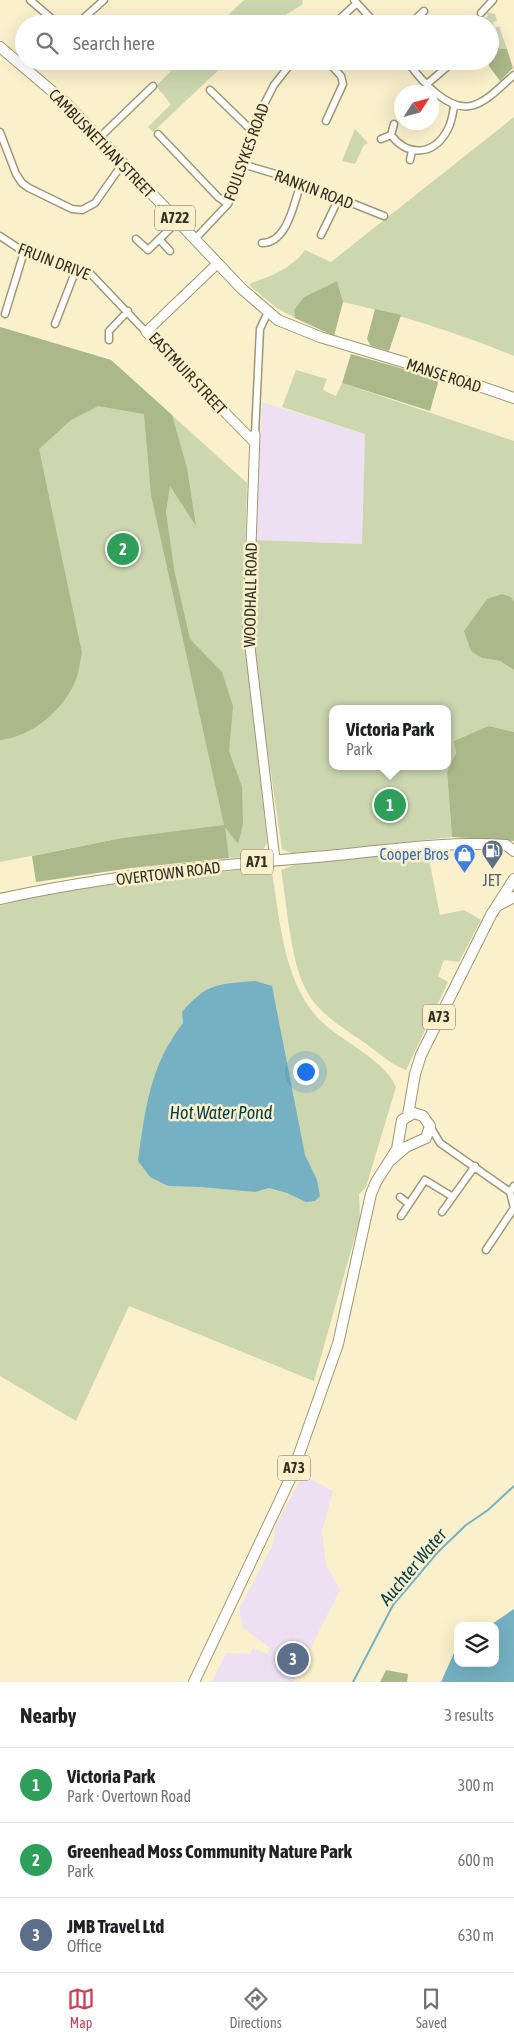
<!DOCTYPE html>
<meta charset="utf-8">
<style>
body{margin:0;font-family:"Asap Condensed",sans-serif;background:#f6f6f6;color:#202124}
.controls{position:absolute;right:15px;bottom:15px;display:grid;overflow:hidden;border-radius:10px;box-shadow:0 5px 20px #0002}
.controls button{width:45px;height:45px;display:grid;place-items:center;padding:0;border:0;border-bottom:1px solid #e0e0e0;background:#fff;color:#202124;font:25px sans-serif}
.compass{position:absolute;left:394px;top:85px;width:45px;height:45px;border-radius:50%;background:#fff;box-shadow:0 5px 20px #0002;rotate:54deg}
.you{position:absolute;left:305px;top:1071px;width:18px;height:18px;margin:-12px;border:4px solid #fff;border-radius:50%;background:#1a73e8;box-shadow:0 0 0 8px #1a73e833}
.badge{display:grid;place-items:center;width:32px;height:32px;border-radius:50%;background:#cf3f58;color:#fff;font-size:16px;font-weight:700}
.pin{position:absolute;translate:-50% -50%;border:2px solid #fff;box-shadow:0 1px 5px #0006}
.popup{position:absolute;left:329px;top:705px;width:122px;height:65px;box-sizing:border-box;display:grid;place-content:center;border-radius:10px;background:#fff;filter:drop-shadow(0 1px 4px #0005);font-size:16px;white-space:nowrap;color:#757577}
.popup b{font-size:19px;color:#202124}
.popup::after{content:'';position:absolute;left:50%;top:100%;margin-left:-10px;border:10px solid transparent;border-top-color:#fff}
.list{margin:0;padding:0;list-style:none}
h2{display:flex;justify-content:space-between;align-items:center;height:65px;margin:0;padding:0 20px;font-size:21px}
h2 small{font-size:16px;font-weight:400;color:#757577}
.list li{display:grid;grid-template-columns:32px 1fr auto;gap:15px;align-items:center;box-sizing:border-box;height:75px;padding:0 20px;border-top:1px solid #e0e0e0}
.list b{display:block;font-size:19px;white-space:nowrap}
.list p{margin:0;font-size:16px;white-space:nowrap;color:#757577}
.list em{font-size:16px;font-style:normal;color:#757577}
.icon{flex:none;width:28px;height:28px;fill:none;stroke:currentColor;stroke-width:2;stroke-linecap:round;stroke-linejoin:round}
.map{position:relative;flex:none;width:514px;height:1682px;overflow:hidden}
.search{position:absolute;background:#fff;box-shadow:0 5px 20px #0002;left:15px;right:15px;top:15px;height:55px;display:flex;align-items:center;gap:12px;box-sizing:border-box;padding:0 18px;border-radius:28px;color:#757577;font-size:19px}
.sheet{height:290px;background:#fff}
nav{display:flex;justify-content:space-around;align-items:center;box-sizing:border-box;height:70px;border-top:1px solid #e0e0e0;background:#fff;font-size:14px;color:#757577}
nav a{display:grid;justify-items:center;gap:2px}
nav .on{color:#cf3f58}
.map>svg:first-child{display:block}
.industrial{fill:#eee0f3}
.green{fill:#ccd7b0;fill-rule:evenodd}
.forest{fill:#abb889}
.water{fill:#75b1c3}
.lines{fill:none;stroke-linecap:round;stroke-linejoin:round}
.stream{stroke:#75b1c3;stroke-width:2}
.street-casing{stroke:#a09674;stroke-width:9}
.secondary-casing{stroke:#a09674;stroke-width:11}
.primary-casing{stroke:#a09674;stroke-width:12}
.street{stroke:#fff;stroke-width:6}
.secondary{stroke:#fff;stroke-width:9}
.primary{stroke:#fff;stroke-width:10}
.labels{text-anchor:middle;stroke-width:5;stroke-linejoin:round;paint-order:stroke}
.shield{fill:#faf0cb;stroke:#6f6953;stroke-width:1}
.shield-label{font-size:15px;font-weight:bold;fill:#332f20}
.street-label{font-size:16px;fill:#332f20;stroke:#faf0cb}
.shop-label{font-size:16px;fill:#366cbe;stroke:#faf0cb;text-anchor:end}
.service-label{font-size:16px;fill:#4e5e75;stroke:#faf0cb}
.water-label{font-size:18px;font-style:italic;fill:#023b49;stroke:#faf0cb}
</style>
<div class="map">
<svg width="514" height="1682" viewBox="0 0 514 1682">
<rect width="100%" height="100%" fill="#faf0cb"/>
<path class="industrial" d="M 262,402 L 365,434 L 363,544 L 256,540 Z
M 303,1475 L 333,1491 L 322,1531 L 326,1565 L 340,1590 L 293,1682 L 212,1682 L 226,1653 L 250,1654 L 253,1648 L 267,1654 L 270,1648 L 243,1628 L 239,1609 L 273,1544 L 276,1525 Z"/>
<path class="green" d="M 244,0 L 302,0 L 303,4 L 271,24 L 219,24 Z
M 486,12 L 495,14 L 497,21 L 493,22 L 495,28 L 499,26 L 507,49 L 497,49 L 490,40 L 490,24 L 478,24 L 476,21 L 481,15 L 486,18 L 488,15 Z
M 181,61 L 228,61 L 153,132 L 148,127 L 171,104 L 156,86 Z
M 514,117 L 514,356 C 458,333 402,315 343,302 L 337,281 L 304,297 L 294,310 L 295,318 L 277,308 L 250,286 L 251,283 C 271,276 293,268 305,250 L 331,262 Z
M 355,129 L 368,143 L 364,145 L 355,164 L 342,161 Z
M 0,327 L 111,360 L 247,483 L 243,616 L 267,842 C 262,859 245,856 229,858 L 224,826 L 122,838 L 0,862 Z
M 296,370 L 327,379 L 323,390 L 336,396 L 342,383 L 514,441 L 514,602 L 510,597 L 487,599 L 465,631 L 482,658 L 500,661 L 514,670 L 514,732 L 489,726 L 456,753 L 447,773 L 452,837 L 294,854 L 282,849 L 256,672 L 252,613 L 256,540 L 362,544 L 365,434 L 282,407 ZM 332,709 L 448,709 L 448,766 L 332,766 Z
M 427,849 L 440,915 L 464,910 L 481,920 L 459,962 L 444,960 L 438,976 L 448,982 L 406,1070 C 390,1064 379,1053 365,1043 C 344,1029 318,1013 306,990 C 290,960 287,904 281,870 L 294,865 Z
M 271,867 C 280,917 282,976 316,1016 C 337,1040 384,1058 396,1087 L 366,1187 L 359,1194 L 360,1219 L 314,1381 L 129,1306 L 76,1421 L 0,1376 L 0,903 L 114,883 Z"/>
<path class="forest" d="M 490,40 L 497,49 L 507,49 L 513,68 L 500,81 L 489,66 Z
M 337,281 L 343,302 L 334,336 L 295,318 L 294,310 L 304,297 Z
M 375,309 L 401,315 L 389,351 L 371,346 L 367,339 Z
M 0,327 L 111,360 L 172,415 L 187,468 L 196,526 L 170,486 L 166,512 L 174,569 L 190,639 L 222,672 L 233,706 L 229,751 L 242,787 L 243,824 L 238,844 L 225,827 L 229,858 L 131,868 L 36,882 L 32,856 L 122,838 L 224,825 L 151,495 L 144,414 L 98,406 L 71,420 L 39,449 L 82,653 C 80,661 79,672 76,680 C 63,710 34,736 0,740 Z
M 351,354 L 439,379 L 430,411 L 342,383 Z
M 502,594 L 511,597 L 514,602 L 514,670 L 500,661 L 482,658 L 471,651 L 464,631 L 487,599 Z
M 489,726 L 514,732 L 514,841 L 452,837 L 447,772 L 456,753 L 454,741 Z
M 386,1670 L 408,1674 L 407,1682 L 380,1682 Z"/>
<path class="water" d="M 255,981 L 272,986 L 305,1155 L 317,1180 L 320,1196 L 315,1201 L 306,1202 L 287,1193 L 269,1188 L 255,1192 L 201,1187 L 168,1186 L 150,1177 L 138,1161 C 145,1110 150,1065 183,1023 L 182,1012 C 207,983 218,984 255,981 Z
M 514,1609 L 514,1682 L 441,1682 L 458,1644 L 458,1663 L 495,1663 L 495,1626 L 489,1626 Z"/>
<g class="lines">
<path class="stream" d="M 353,1682 L 393,1605 L 438,1552 L 466,1525 L 488,1510 L 514,1486"/>
<defs>
<path id="street" d="M 30,0 L 58,24
M 354,0 L 376,24
M 481,13 L 493,0
M 77,24 L 104,0
M 334,24 L 357,3
M 410,24 L 424,11
M 103,61 L 107,64 L 113,61
M 407,61 C 420,79 449,114 474,105 C 489,100 502,85 514,75
M 427,84 L 454,61
M 210,90 L 251,130
M 326,121 L 343,84 L 341,76 L 327,61
M 394,124 L 391,135 C 408,157 434,156 448,129 C 451,123 453,114 454,106
M 0,132 L 16,174 L 22,183 L 29,188 L 72,209 L 82,210 L 95,203 L 123,163
M 158,134 L 218,197 L 228,204
M 99,138 L 153,86
M 381,139 L 391,135
M 410,160 L 412,151
M 242,164 L 289,178 L 384,216
M 321,235 L 339,198
M 0,236 L 24,252 L 46,260 L 88,271 L 146,332
M 136,239 L 148,250 L 178,221
M 159,239 L 170,251
M 195,239 L 228,204 L 234,191 L 251,130 L 274,85 L 293,61
M 262,243 C 288,243 294,202 301,183
M 5,314 L 24,252
M 55,324 L 77,267
M 109,340 L 109,331 L 128,311
M 255,434 L 260,329 L 268,312
M 430,1126 L 440,1143 L 510,1192 L 514,1208
M 510,1192 L 514,1186
M 400,1197 L 409,1204
M 442,1212 L 475,1166
M 401,1216 L 425,1180 L 453,1197
M 486,1250 L 514,1208"/>
<path id="secondary" d="M 218,263 L 146,332 L 254,442
M 255,434 L 248,630 L 275,860"/>
<path id="primary" d="M 0,47 L 66,103 L 241,288 L 278,320 L 320,337 L 447,375 L 514,398
M 0,899 C 108,875 218,865 328,856 C 388,850 446,841 506,845 L 514,851
M 497,906 L 514,897
M 408,1115 L 415,1074 L 421,1055 L 491,915 L 514,879
M 194,1682 L 291,1477 L 338,1344 L 371,1194 L 376,1182 L 397,1149 L 402,1120 L 414,1113 L 423,1116 L 430,1126 L 426,1138 L 406,1147 L 391,1160"/>
</defs>
<use href="#street" class="street-casing"/>
<use href="#secondary" class="secondary-casing"/>
<use href="#primary" class="primary-casing"/>
<use href="#street" class="street"/>
<use href="#secondary" class="secondary"/>
<use href="#primary" class="primary"/>
</g>
<defs>
<symbol id="fuel-pin" viewBox="-11 -11 22 30"><path d="M0 17L-7.5 6A9.5 9.5 0 1 1 7.5 6Z" fill="#5c6f8a" stroke="#faf0cb"/><path d="M-5.5-6h7V0h2V4h1.3V-2.5L3-4.5l.8-.8L6-3V5H2.5V1h-1V6h-7ZM-4.2-4.7v3.2H.2V-4.7Z" fill="#fff"/></symbol>
<symbol id="shop-pin" viewBox="-11 -11 22 30"><path d="M0 17L-7.5 6A9.5 9.5 0 1 1 7.5 6Z" fill="#3f7fe0" stroke="#faf0cb"/><path d="M-5-2.5h2.3a2.7 3.5 0 0 1 5.4 0H5L5.5 6h-11ZM-1.5-2.5h3a1.5 2.3 0 0 0-3 0Z" fill="#fff"/></symbol>
</defs>
<g fill-rule="evenodd">
<use href="#fuel-pin" x="480" y="838" width="25" height="34"/>
<use href="#shop-pin" x="452" y="842" width="25" height="34"/>
</g>
<g class="labels">
<g class="shield">
<rect x="155" y="205.5" width="40" height="25" rx="4"/>
<rect x="241" y="849.5" width="32" height="25" rx="4"/>
<rect x="423" y="1004.5" width="32" height="25" rx="4"/>
<rect x="278" y="1455.5" width="32" height="25" rx="4"/>
</g>
<g class="shield-label">
<text x="175" y="223">A722</text>
<text x="257" y="867">A71</text>
<text x="439" y="1022">A73</text>
<text x="294" y="1473">A73</text>
</g>
<g class="street-label">
<text transform="translate(102 143) rotate(46)" y="6">CAMBUSNETHAN STREET</text>
<text transform="translate(246 152) rotate(-70)" y="6">FOULSYKES ROAD</text>
<text transform="translate(314 189) rotate(21)" y="6">RANKIN ROAD</text>
<text transform="translate(54 261) rotate(21)" y="6">FRUIN DRIVE</text>
<text transform="translate(188 373) rotate(47)" y="6">EASTMUIR STREET</text>
<text transform="translate(444 375) rotate(18)" y="6">MANSE ROAD</text>
<text transform="translate(250 595) rotate(-89)" y="6">WOODHALL ROAD</text>
<text transform="translate(168 873) rotate(-7)" y="6">OVERTOWN ROAD</text>
</g>
<g class="shop-label">
<text x="449" y="860">Cooper Bros</text>
</g>
<g class="service-label">
<text x="492" y="886">JET</text>
</g>
<g class="water-label">
<text x="221" y="1119">Hot Water Pond</text>
<text transform="translate(413 1567) rotate(-50)" y="6">Auchter Water</text>
</g>
</g>
</svg>
<div class="controls">
<button><svg class="icon" aria-label="layers" viewBox="0 0 24 24"><path d="M12 4l9 5-9 5-9-5zM3 14l9 5 9-5"/></svg></button>
</div>
<svg class="compass" viewBox="-18 -18 36 36"><path d="M0-13l5 13h-10z" fill="#e53935"/><path d="M0 13l5-13h-10z" fill="#757577"/></svg>
<div class="you"></div>
<div class="pin badge" style="left:390px;top:805px;background:#2e9e5b">1</div>
<div class="popup"><b>Victoria Park</b>Park</div>
<div class="pin badge" style="left:123px;top:549px;background:#2e9e5b">2</div>
<div class="pin badge" style="left:293px;top:1659px;background:#5c6f8a">3</div>
<div class="search"><svg class="icon" aria-label="search" viewBox="0 0 24 24"><circle cx="10" cy="10" r="6"/><path d="M15 15l6 6"/></svg>Search here</div>
</div>
<section class="sheet">
<h2>Nearby<small>3 results</small></h2>
<ul class="list">
<li><span class="badge" style="background:#2e9e5b">1</span><div><b>Victoria Park</b><p>Park · Overtown Road</p></div><em>300 m</em></li>
<li><span class="badge" style="background:#2e9e5b">2</span><div><b>Greenhead Moss Community Nature Park</b><p>Park</p></div><em>600 m</em></li>
<li><span class="badge" style="background:#5c6f8a">3</span><div><b>JMB Travel Ltd</b><p>Office</p></div><em>630 m</em></li>
</ul>
</section>
<nav>
<a class="on"><svg class="icon" aria-label="map" viewBox="0 0 24 24"><path d="M3 6l6-2 6 2 6-2v14l-6 2-6-2-6 2zM9 4v14M15 6v14"/></svg>Map</a>
<a><svg class="icon" aria-label="directions" viewBox="0 0 24 24"><path d="M12 3l9 9-9 9-9-9zM9 14v-3h6M13 9l2 2-2 2"/></svg>Directions</a>
<a><svg class="icon" aria-label="saved" viewBox="0 0 24 24"><path d="M7 4h10v16l-5-4-5 4z"/></svg>Saved</a>
</nav>
